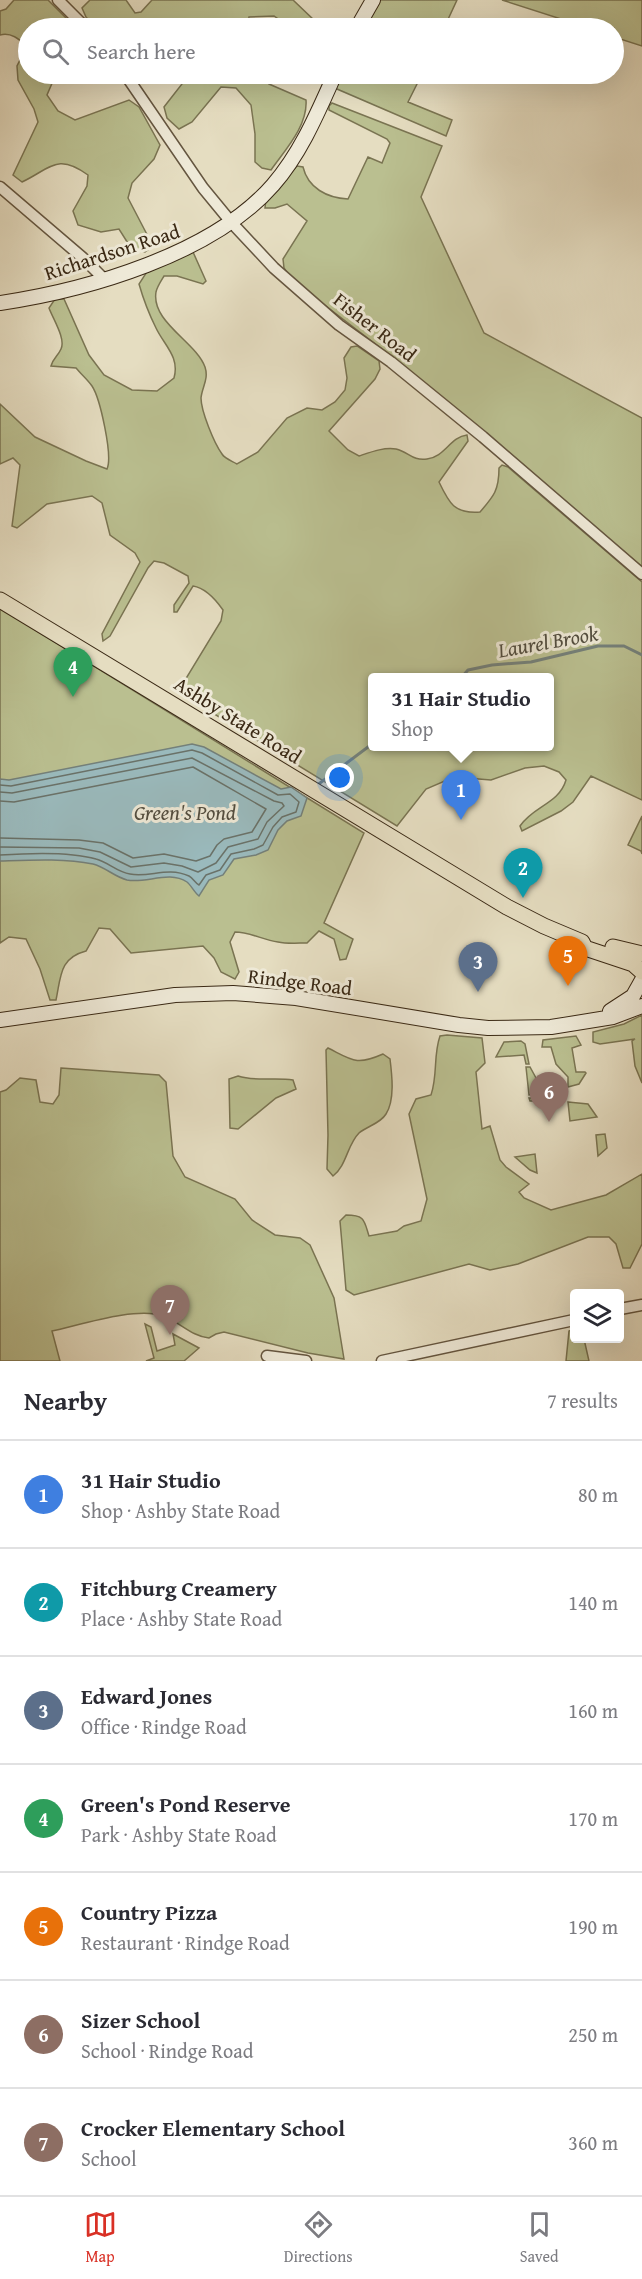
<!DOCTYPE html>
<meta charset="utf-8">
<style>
body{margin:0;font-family:"Gentium Book Plus",serif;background:#f2f2f3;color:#2b2b33}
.controls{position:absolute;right:18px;bottom:18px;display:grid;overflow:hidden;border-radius:6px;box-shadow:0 6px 24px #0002}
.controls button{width:54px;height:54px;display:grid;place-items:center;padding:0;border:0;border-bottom:2px solid #e1e1e2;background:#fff;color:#2b2b33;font:30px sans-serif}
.you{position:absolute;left:340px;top:778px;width:21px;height:21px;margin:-15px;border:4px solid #fff;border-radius:50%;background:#1a73e8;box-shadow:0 0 0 9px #1a73e833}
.badge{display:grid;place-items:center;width:39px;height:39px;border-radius:50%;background:#d93025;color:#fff;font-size:20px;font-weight:700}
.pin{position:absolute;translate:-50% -50px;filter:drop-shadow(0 2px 3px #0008)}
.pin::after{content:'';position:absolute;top:32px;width:21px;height:18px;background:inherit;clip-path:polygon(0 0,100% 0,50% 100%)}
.popup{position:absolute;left:368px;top:673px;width:186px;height:78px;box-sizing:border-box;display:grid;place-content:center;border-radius:6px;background:#fff;filter:drop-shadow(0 2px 4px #0005);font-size:20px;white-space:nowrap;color:#7c7c81}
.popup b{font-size:22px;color:#2b2b33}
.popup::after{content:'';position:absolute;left:50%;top:100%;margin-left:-12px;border:12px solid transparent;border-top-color:#fff}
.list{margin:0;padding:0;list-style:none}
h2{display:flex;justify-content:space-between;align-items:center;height:78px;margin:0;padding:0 24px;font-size:26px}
h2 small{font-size:20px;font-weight:400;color:#7c7c81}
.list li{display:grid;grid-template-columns:39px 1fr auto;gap:18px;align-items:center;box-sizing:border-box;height:108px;padding:0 24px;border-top:2px solid #e1e1e2}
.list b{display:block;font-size:22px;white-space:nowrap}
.list p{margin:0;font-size:20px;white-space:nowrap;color:#7c7c81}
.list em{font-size:20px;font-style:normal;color:#7c7c81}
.icon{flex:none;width:33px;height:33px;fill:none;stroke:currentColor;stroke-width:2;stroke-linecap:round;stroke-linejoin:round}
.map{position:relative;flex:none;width:642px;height:1361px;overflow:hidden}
.search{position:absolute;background:#fff;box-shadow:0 6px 24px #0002;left:18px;right:18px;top:18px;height:66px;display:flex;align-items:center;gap:15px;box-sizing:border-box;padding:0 21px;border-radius:33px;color:#7c7c81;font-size:22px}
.sheet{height:834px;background:#fff}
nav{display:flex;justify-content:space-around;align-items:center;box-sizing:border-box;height:84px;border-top:2px solid #e1e1e2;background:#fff;font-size:16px;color:#7c7c81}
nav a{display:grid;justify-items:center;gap:3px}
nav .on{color:#d93025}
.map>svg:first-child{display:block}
.green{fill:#babf90;stroke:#7a7452;stroke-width:1.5;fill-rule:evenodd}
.water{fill:#9ababd;stroke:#74807a;stroke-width:1.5}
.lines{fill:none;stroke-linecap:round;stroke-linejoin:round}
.shore{stroke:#6a7269;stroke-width:1.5}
.stream{stroke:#74807a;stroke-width:3}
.street-casing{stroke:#655640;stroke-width:13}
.secondary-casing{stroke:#3a2915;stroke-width:16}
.primary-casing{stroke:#3a2915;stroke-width:17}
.street{stroke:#eee9d7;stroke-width:10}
.secondary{stroke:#eee9d7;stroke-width:14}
.primary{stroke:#e5ddc1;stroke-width:15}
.labels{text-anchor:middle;stroke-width:6;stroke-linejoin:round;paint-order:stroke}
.street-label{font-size:20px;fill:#3a2915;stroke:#eee9d7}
.water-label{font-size:21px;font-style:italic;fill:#524d3f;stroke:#eee9d7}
</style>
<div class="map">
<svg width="642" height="1361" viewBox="0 0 642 1361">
<rect width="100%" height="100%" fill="#e5ddc1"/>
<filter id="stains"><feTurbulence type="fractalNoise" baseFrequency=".00333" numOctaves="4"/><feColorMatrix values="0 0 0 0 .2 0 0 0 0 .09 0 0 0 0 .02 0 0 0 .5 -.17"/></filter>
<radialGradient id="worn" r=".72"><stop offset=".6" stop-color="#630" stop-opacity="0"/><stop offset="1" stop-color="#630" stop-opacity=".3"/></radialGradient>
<path class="green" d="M 14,0 L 48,0 L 76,28 L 28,28 L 28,74 L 56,74 L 47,95 L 58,111 L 75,120 L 129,100 L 139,107 L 160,145 L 154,159 L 132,183 L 128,198 L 153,246 L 145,252 L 131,248 L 119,229 L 101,232 L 78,225 L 73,211 L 87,186 L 88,175 C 57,152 50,169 22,182 L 13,175 L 38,122 L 34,109 L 18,80 L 17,66 L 27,46 C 19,39 11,32 0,35 L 0,11 L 6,9 Z
M 90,0 L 126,0 L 135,13 L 141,12 L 152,0 L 293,0 L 316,22 L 319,28 L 291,28 L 274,16 L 249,17 L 247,28 L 96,28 L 86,17 L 82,8 Z
M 378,0 L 457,0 L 444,28 L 362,28 Z
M 502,0 L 642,0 L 642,46 L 614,37 L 614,28 L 589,28 Z
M 185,74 L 258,74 L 269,84 L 306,100 C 308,126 285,150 271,170 L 262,168 L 255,162 L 255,134 L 251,105 L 236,88 L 221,87 L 192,122 L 179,129 L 167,118 L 164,107 L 182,84 Z
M 338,74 L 422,74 L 408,102 L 452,120 L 446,136 L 337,89 L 334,86 Z
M 332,103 L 442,146 L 421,197 L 484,333 L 642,418 L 642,567 L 404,366 L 292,280 L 284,268 L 283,259 L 307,221 L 287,204 L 275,208 L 265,208 L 266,198 L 297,166 L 303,167 C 308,188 327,198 348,199 L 368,157 L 382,163 L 390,143 L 387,139 L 329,110 L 329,106 Z
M 193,252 L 206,281 L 203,284 L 177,276 L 164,276 C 161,281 157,287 156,292 C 151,322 196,342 205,367 C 209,379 202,387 201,398 C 201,411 214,443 222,454 C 225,459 232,461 237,464 L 258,452 L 287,418 L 307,408 L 322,410 L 335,402 L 345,390 L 347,378 L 344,358 L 351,347 L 357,346 L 379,361 L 380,369 L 375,379 L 329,431 L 348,450 L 359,456 C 371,452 384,447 396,449 C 409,452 412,461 427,459 C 445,457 450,437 467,435 L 468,441 L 439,482 C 449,503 454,514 480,512 C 494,496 499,490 499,468 L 502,465 L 508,467 L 642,582 L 642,800 L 591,776 L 573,802 L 561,811 L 522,831 L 520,826 C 533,806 559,804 566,780 L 559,772 L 544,766 L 525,768 L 491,780 L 454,777 L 426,789 L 397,826 L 180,693 L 182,685 L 221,621 L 223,610 C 216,600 206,588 193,586 L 177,612 L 174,612 L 174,605 L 189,583 L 188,576 L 164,563 L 154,561 L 148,568 L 110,636 L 103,641 L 102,634 L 140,562 L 135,553 L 110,535 L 102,503 L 92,496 L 47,504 L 17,528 L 12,526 L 20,465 L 13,458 L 0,464 L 0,404 L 35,437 L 86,461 L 107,469 C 113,456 100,398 92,386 C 88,380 81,374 76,368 L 51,366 C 53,358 58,356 61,349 C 66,339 53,319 49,308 L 55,299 L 64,299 L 89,355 L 104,375 L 132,390 L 157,391 L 174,378 C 180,357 164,345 156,328 C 149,314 143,298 139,284 L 148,270 ZM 372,678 L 550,678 L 550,746 L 372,746 Z
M 0,608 L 364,833 L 324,923 L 353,939 L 346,959 L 340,960 L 334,939 L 319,931 L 307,943 C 298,943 287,944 278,942 C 263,940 250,932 235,932 L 230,942 L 239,972 L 235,979 L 221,972 L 214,958 L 203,946 L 131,953 L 110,929 L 99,928 L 86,951 C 59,958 61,977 56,1000 L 50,1000 L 40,969 L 26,939 L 9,937 L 0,943 Z
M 642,816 L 642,854 L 641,851 L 628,845 Z
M 642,1015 L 642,1083 L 635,1066 L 632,1041 L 635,1039 L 600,1044 L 593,1042 L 593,1032 L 624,1024 Z
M 447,1035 L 482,1038 L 485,1063 L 476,1072 L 482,1129 L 490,1126 L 500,1160 L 506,1167 L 529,1184 L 519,1192 L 524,1198 L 551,1210 L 606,1195 L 642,1174 L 642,1244 L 630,1268 L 623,1268 L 616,1244 L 609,1237 L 588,1237 L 518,1264 L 490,1270 L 469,1264 L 354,1295 L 346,1290 L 340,1221 L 346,1215 C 365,1215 364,1220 369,1236 L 397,1231 L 404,1226 L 421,1221 L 427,1199 L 409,1114 L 416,1099 L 431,1095 C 438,1074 433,1056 440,1036 Z
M 576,1036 L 581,1045 L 572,1048 L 576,1072 L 585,1072 L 586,1073 L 579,1084 L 568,1087 L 568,1077 L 556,1064 L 551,1047 L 542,1047 L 543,1040 Z
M 521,1041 L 525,1044 L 529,1064 L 526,1064 L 524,1055 L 496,1057 L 504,1042 Z
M 328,1048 C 352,1060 356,1066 383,1054 L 390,1059 C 392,1075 395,1100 386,1114 C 380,1124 367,1126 359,1133 C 347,1145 347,1165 333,1176 L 327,1169 L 328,1135 L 326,1050 Z
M 526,1067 L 530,1067 L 542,1089 L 537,1094 L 529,1095 Z
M 61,1068 L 159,1075 L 166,1082 L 173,1156 L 185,1177 L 235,1199 L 252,1220 L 275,1235 L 300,1238 L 310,1245 L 334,1298 L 344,1359 L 308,1353 L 224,1332 L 216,1334 L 209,1338 C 191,1336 180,1322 163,1316 C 137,1306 80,1325 52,1331 L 60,1361 L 0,1361 L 0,1092 L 6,1090 L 20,1078 L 36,1080 L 40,1102 L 53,1104 L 59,1095 Z
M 238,1076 C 256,1082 274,1077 293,1080 L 296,1089 L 276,1098 L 238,1129 L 230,1128 L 229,1079 Z
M 545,1091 L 553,1097 L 547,1105 L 539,1101 L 530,1101 L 529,1098 L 536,1098 Z
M 568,1102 L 588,1104 L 597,1117 L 570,1121 Z
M 605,1134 L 607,1148 L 598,1156 L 596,1135 Z
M 535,1154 L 537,1173 L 530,1170 L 515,1157 Z
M 145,1324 L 151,1327 L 157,1351 L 175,1345 L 173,1334 L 199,1348 L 184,1361 L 146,1361 L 154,1358 Z
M 574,1329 L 574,1338 L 584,1339 L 589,1361 L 566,1361 L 569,1331 Z"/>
<path class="water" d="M 192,744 L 204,747 L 281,789 L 291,787 L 307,798 L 301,816 L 287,821 L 278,830 L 268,850 L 256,855 L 234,859 L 223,875 L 209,880 L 199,896 C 194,892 191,885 187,882 C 169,870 146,884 127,880 C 115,877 105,867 93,864 C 64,858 30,860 0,861 L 0,779 L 9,780 Z"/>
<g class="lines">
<path class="shore" d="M 0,785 L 11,786 L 192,750 L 202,753 L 278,795 L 290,794 L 299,802 L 296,812 L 282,817 L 273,827 L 263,845 L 254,849 L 231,854 L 220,870 L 206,875 L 199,885 C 195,883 193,878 189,876 C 167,866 150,878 130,874 C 117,872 108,862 96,859 C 69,851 29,853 0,855
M 0,792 L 12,793 L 192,758 L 274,801 L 282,803 L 284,806 L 267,822 L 258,839 L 228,847 L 216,863 L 198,872 L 182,866 L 164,863 L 131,867 L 100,852 L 79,848 L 0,847
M 0,801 L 14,802 L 193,767 L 266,809 L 252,832 L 224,839 L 217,845 L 210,856 L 196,861 L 164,854 L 133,858 L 103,843 L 79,840 L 0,838"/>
<path class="stream" d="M 461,678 L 468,670 L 492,665 L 531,662 L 598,646 L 624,646 L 642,655
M 316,786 L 372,744"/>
<defs>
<path id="street" d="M 58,0 L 86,28
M 125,74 L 203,188 L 231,222 L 274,268 L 339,325 L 391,362 L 483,437 L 642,574
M 0,187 L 83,258 L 104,279
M 620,1309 L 642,1305
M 267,1356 L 306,1361
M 382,1361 L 574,1320"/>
<path id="secondary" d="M 357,28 L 373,0
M 0,303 C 88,290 213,254 273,185 C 301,153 318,112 335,74
M 610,1011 L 633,996 L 642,980
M 0,1020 L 175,995 L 233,993 L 296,998 L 459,1025 L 488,1028 L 551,1027 L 613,1017 L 642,1006"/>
<path id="primary" d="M 0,600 L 507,907 L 544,926 L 582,942 L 585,948 L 633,964 L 642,972
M 613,947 L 642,954"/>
</defs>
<use href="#street" class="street-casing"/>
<use href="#secondary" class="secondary-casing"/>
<use href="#primary" class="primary-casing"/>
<use href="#street" class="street"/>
<use href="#secondary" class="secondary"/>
<use href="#primary" class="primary"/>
</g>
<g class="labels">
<g class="street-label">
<text transform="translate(112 252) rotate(-18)" y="7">Richardson Road</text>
<text transform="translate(375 327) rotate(38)" y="7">Fisher Road</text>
<text transform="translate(238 720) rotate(32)" y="7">Ashby State Road</text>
<text transform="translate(300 982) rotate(7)" y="7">Rindge Road</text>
</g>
<g class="water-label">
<text transform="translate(548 642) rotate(-10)" y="7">Laurel Brook</text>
<text x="185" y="820">Green's Pond</text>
</g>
</g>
<rect width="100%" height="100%" filter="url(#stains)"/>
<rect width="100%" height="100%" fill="url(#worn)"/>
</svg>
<div class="controls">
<button><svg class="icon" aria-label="layers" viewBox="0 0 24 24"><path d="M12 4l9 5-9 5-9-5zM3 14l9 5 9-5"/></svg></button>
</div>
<div class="you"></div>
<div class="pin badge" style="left:461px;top:820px;background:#3f7fe0">1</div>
<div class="popup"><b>31 Hair Studio</b>Shop</div>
<div class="pin badge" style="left:523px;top:898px;background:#0f9aa8">2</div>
<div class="pin badge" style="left:478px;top:992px;background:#5c6f8a">3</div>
<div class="pin badge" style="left:73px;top:697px;background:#2e9e5b">4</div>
<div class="pin badge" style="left:568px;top:986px;background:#e8710a">5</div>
<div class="pin badge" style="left:549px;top:1122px;background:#8d6e63">6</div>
<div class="pin badge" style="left:170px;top:1335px;background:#8d6e63">7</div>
<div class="search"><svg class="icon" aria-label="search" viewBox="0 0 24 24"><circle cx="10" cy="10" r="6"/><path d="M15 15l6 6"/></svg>Search here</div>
</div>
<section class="sheet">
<h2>Nearby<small>7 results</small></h2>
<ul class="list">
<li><span class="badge" style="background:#3f7fe0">1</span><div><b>31 Hair Studio</b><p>Shop · Ashby State Road</p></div><em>80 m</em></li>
<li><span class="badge" style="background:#0f9aa8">2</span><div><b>Fitchburg Creamery</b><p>Place · Ashby State Road</p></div><em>140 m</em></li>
<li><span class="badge" style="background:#5c6f8a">3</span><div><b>Edward Jones</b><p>Office · Rindge Road</p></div><em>160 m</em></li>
<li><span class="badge" style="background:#2e9e5b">4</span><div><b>Green's Pond Reserve</b><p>Park · Ashby State Road</p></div><em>170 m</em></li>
<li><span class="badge" style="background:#e8710a">5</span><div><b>Country Pizza</b><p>Restaurant · Rindge Road</p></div><em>190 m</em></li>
<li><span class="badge" style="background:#8d6e63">6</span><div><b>Sizer School</b><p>School · Rindge Road</p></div><em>250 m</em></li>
<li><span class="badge" style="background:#8d6e63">7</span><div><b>Crocker Elementary School</b><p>School</p></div><em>360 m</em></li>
</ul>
</section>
<nav>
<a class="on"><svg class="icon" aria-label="map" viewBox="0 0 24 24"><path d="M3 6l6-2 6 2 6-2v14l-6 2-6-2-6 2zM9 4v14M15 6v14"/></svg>Map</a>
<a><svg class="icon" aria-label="directions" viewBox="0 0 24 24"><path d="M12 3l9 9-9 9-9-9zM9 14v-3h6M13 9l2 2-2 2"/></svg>Directions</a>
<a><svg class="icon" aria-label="saved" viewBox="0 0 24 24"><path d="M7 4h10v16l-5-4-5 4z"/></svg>Saved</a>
</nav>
